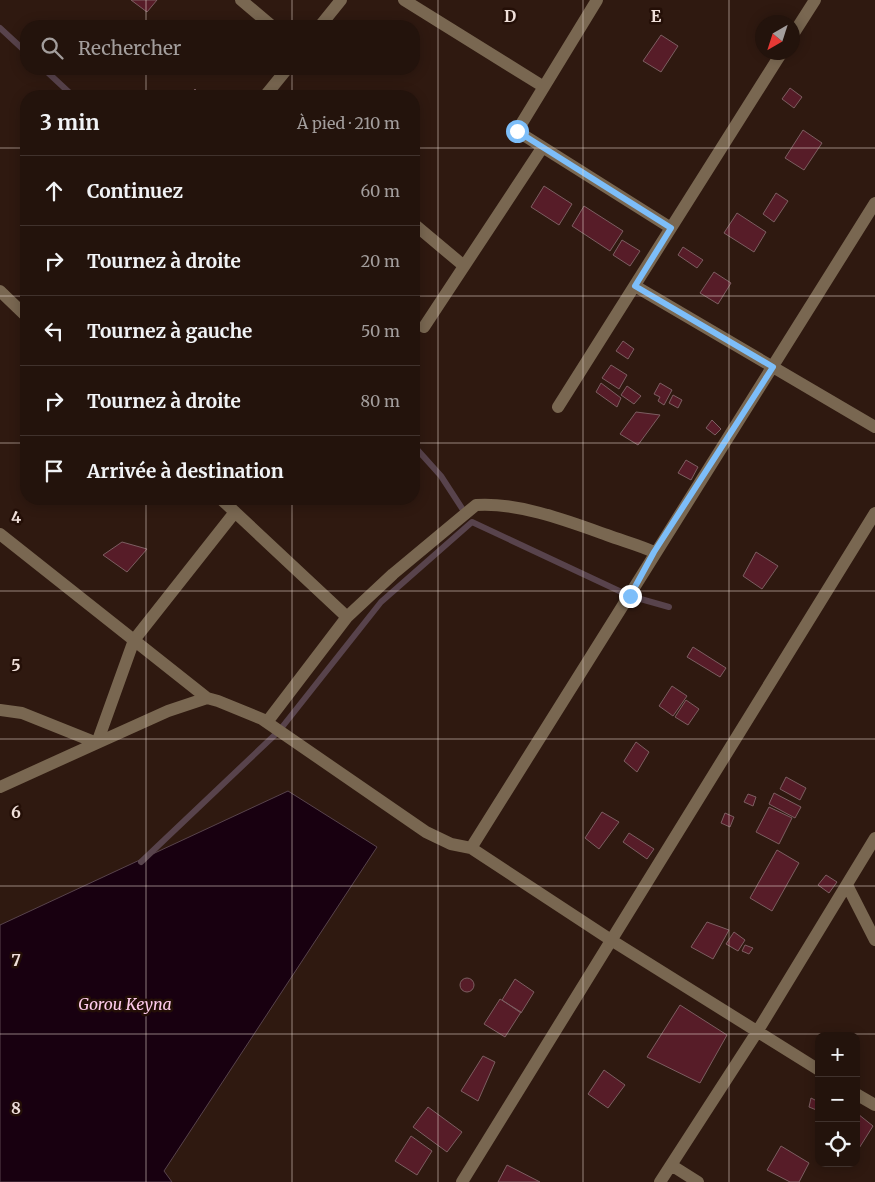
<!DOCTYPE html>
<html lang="fr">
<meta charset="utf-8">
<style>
body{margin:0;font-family:Merriweather,serif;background:#2f201a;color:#f1f3f6}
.controls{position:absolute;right:15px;bottom:15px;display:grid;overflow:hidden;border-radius:10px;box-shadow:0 2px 12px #0003}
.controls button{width:45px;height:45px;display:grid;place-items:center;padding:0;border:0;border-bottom:1px solid #40322d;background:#23130c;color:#f1f3f6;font:25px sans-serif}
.compass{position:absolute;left:755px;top:15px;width:45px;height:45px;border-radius:50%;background:#23130c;box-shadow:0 2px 12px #0003;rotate:219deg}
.stop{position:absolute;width:15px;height:15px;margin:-11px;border:4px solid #7dbef9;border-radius:50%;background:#fff}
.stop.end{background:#7dbef9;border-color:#fff;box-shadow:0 1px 5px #0008}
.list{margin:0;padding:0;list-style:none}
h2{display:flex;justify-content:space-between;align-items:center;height:65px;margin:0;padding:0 20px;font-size:21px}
h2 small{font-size:16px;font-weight:400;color:#a39e9d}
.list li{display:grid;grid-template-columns:32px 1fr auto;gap:15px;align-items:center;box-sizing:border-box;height:70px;padding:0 20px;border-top:1px solid #40322d}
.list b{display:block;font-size:19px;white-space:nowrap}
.list em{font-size:16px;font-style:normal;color:#a39e9d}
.icon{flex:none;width:28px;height:28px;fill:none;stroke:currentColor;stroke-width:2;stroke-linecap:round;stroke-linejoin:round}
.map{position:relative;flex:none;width:875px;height:1182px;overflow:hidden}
.search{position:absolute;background:#23130c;box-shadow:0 2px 12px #0003;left:20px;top:20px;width:400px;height:55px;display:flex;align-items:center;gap:12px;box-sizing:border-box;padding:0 18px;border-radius:20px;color:#a39e9d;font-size:19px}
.panel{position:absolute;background:#23130c;box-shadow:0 2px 12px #0003;left:20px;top:90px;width:400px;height:415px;border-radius:20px}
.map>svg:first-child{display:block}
.water{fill:#180010;stroke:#58434c}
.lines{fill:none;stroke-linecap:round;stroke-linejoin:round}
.stream{stroke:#58434c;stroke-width:6}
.building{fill:#571c28;stroke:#7c5e61}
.minor{stroke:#796751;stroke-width:12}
.route{stroke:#7dbef9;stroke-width:6}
.grid{fill:none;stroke:#efdfd9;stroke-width:1;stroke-opacity:0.55}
.labels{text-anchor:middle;stroke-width:5;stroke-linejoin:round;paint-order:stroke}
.water-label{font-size:16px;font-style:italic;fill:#fecbeb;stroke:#240f07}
.grid-label{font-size:16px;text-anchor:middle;font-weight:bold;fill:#efdfd9;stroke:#240f07;stroke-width:5;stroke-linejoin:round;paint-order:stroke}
</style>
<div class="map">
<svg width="875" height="1182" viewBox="0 0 875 1182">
<rect width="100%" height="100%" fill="#2f1910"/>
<path class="water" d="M 288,791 L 377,847 L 164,1171 L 172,1182 L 0,1182 L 0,925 Z"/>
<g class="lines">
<path class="stream" d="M 0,28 L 26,52
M 44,69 L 73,96
M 414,446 L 441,476 L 467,516
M 141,862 L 279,731 L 381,602 L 472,522 L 630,596 L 669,607"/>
</g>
<path class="building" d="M 131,0 L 157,0 L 147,12 Z
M 661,35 L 678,46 L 661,72 L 643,61 Z
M 790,88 L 802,97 L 794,108 L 782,99 Z
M 195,89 L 202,96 L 188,96 Z
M 803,130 L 822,143 L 804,170 L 785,158 Z
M 544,186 L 572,204 L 559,225 L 531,207 Z
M 776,193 L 788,201 L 774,222 L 763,214 Z
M 584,206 L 623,231 L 610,251 L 572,226 Z
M 737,213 L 766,232 L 754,252 L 724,233 Z
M 622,240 L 640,251 L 630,266 L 613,255 Z
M 683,247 L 703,260 L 697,268 L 678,255 Z
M 714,272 L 731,283 L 718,304 L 700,293 Z
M 623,341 L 634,349 L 628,359 L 616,351 Z
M 611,365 L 627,375 L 619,389 L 602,378 Z
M 601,383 L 621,398 L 617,407 L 596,392 Z
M 660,383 L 672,390 L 664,405 L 658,401 L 660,397 L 654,394 Z
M 627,386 L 641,396 L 634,404 L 621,395 Z
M 673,395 L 682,400 L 678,408 L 669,403 Z
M 636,412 L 660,415 L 638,445 L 620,434 Z
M 712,420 L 721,429 L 715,435 L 706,428 Z
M 686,460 L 698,467 L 691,480 L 678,473 Z
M 122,542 L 147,549 L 127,572 L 103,555 Z
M 756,552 L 778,566 L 762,589 L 743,576 Z
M 693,647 L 726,668 L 720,677 L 687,657 Z
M 672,686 L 687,696 L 673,716 L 659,706 Z
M 686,700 L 699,709 L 688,725 L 675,717 Z
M 636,742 L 649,752 L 637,772 L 624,761 Z
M 786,777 L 806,788 L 800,800 L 780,789 Z
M 774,793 L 801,807 L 795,818 L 769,804 Z
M 748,794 L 756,797 L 753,806 L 744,802 Z
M 769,807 L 792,818 L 779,844 L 756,832 Z
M 602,812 L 619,822 L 599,849 L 585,838 Z
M 725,813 L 734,817 L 730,827 L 721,823 Z
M 629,833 L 654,849 L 647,859 L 623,842 Z
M 777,850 L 799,863 L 772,911 L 750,898 Z
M 826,875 L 837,882 L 829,893 L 818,885 Z
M 707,922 L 729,930 L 713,959 L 691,947 Z
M 734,932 L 745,940 L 738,951 L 726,944 Z
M 745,945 L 753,948 L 749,954 L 742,951 Z
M460 985a7 7 0 1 1 14 0a7 7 0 1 1-14 0Z
M 515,979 L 534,992 L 521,1013 L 502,1000 Z
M 500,999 L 521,1012 L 505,1037 L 484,1024 Z
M 680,1005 L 727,1035 L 700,1083 L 647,1057 Z
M 483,1056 L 495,1062 L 478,1101 L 461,1091 Z
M 604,1070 L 625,1085 L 608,1108 L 588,1094 Z
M 811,1098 L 819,1102 L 819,1111 L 809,1107 Z
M 428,1107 L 462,1132 L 447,1152 L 413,1127 Z
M 858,1114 L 873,1126 L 856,1153 L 856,1118 Z
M 411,1136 L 432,1151 L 417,1175 L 395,1161 Z
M 781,1146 L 809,1163 L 799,1182 L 790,1182 L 767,1170 Z
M 507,1165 L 540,1182 L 498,1182 Z"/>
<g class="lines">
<path class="minor" d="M 241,0 L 272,26
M 404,0 L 544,87
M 597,0 L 517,131 L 671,228
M 320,26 L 341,0
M 792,36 L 815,0
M 265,96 L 287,69
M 414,224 L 464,266
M 635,286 L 875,427
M 0,291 L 26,316
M 424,327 L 542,148
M 558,407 L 782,52
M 221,499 L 347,617
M 0,534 L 207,698
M 0,710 L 22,713 L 97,743 L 168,711 L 207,698 L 218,701 L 262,719 L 426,832 L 451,844 L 471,848 L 611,940 L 819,1070
M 267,722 L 347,617 L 393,574 L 476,505 C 518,502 568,521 607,535 C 623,541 639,545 654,552
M 0,787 L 97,743 L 134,640 L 235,512
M 471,848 L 875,203
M 847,885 L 875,940
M 856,1094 L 875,1105
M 671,1165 L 698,1182
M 462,1182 L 875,513
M 660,1182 L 757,1032 L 875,838"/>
</g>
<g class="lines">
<path class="route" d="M 517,131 L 671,228 L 635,286 L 773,367 L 654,552 L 630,596"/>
</g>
<path class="grid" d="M 146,0 L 146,26M 292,0 L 292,26M 438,0 L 438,1182M 583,0 L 583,1182M 729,0 L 729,1182M 146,69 L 146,96M 292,69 L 292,96M 0,148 L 26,148M 414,148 L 875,148M 0,296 L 26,296M 414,296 L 875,296M 0,443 L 26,443M 414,443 L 875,443M 146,499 L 146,1182M 292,499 L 292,1182M 0,591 L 875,591M 0,739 L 875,739M 0,886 L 875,886M 0,1034 L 875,1034"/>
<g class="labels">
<g class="water-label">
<text x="125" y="1010">Gorou Keyna</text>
</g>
</g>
<g class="grid-label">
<text x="510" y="22">D</text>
<text x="656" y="22">E</text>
<text x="16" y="523">4</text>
<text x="16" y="671">5</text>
<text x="16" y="818">6</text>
<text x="16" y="966">7</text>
<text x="16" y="1114">8</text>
</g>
</svg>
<div class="controls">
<button>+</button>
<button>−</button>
<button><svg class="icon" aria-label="locate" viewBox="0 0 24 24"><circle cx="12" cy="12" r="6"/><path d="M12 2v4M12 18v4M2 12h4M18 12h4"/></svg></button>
</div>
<svg class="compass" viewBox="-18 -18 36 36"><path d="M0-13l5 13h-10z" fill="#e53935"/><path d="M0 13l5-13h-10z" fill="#a39e9d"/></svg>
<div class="stop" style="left:517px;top:131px"></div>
<div class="stop end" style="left:630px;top:596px"></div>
<div class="search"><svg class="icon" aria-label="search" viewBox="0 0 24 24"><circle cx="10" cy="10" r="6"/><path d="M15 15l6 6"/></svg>Rechercher</div>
<section class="panel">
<h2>3 min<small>À pied · 210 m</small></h2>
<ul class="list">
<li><svg class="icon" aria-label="ahead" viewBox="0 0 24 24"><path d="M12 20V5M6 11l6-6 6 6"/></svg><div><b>Continuez</b></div><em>60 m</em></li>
<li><svg class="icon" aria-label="right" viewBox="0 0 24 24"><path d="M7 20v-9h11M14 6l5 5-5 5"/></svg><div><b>Tournez à droite</b></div><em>20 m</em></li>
<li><svg class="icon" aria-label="left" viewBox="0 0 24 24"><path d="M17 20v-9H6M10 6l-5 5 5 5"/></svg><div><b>Tournez à gauche</b></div><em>50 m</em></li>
<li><svg class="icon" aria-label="right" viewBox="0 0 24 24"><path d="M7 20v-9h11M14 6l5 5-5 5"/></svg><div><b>Tournez à droite</b></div><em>80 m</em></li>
<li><svg class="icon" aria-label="arrive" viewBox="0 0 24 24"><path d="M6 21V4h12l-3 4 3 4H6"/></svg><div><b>Arrivée à destination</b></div></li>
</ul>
</section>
</div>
